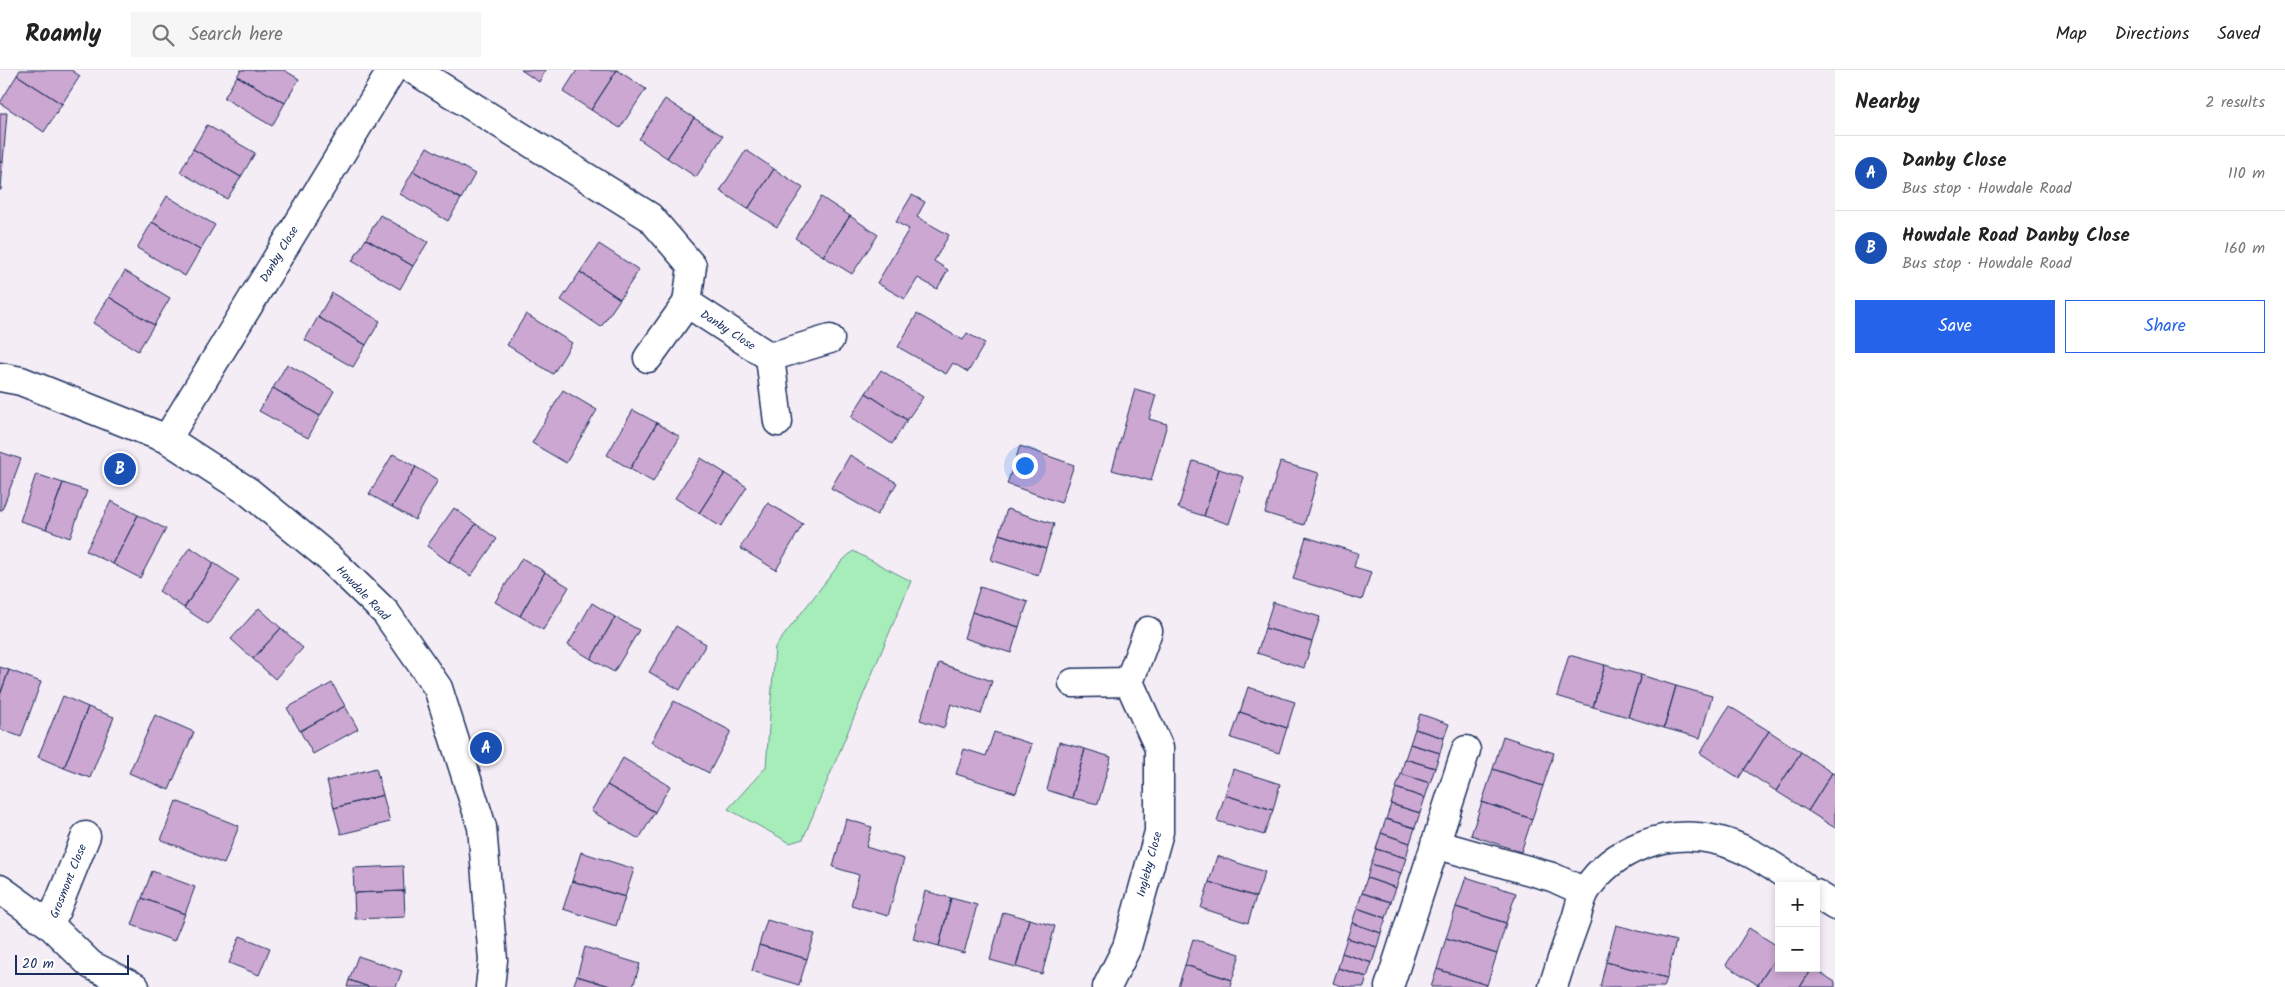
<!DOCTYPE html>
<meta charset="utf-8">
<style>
body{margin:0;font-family:Kalam,sans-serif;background:#f6f6f6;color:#222}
.controls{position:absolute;right:15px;bottom:15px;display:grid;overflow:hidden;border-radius:0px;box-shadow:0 2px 8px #0003}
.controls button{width:45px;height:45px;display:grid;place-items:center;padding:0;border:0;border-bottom:1px solid #e0e0e0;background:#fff;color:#222;font:25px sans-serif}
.scale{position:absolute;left:15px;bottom:12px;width:114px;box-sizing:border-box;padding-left:5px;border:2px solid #1b2f5e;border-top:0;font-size:14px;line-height:18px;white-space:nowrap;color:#1b2f5e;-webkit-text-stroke:4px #fff;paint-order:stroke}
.you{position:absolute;left:1024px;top:395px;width:18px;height:18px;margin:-12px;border:4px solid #fff;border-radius:50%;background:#1a73e8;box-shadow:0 0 0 8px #1a73e833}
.badge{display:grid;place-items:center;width:32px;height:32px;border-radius:50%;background:#2563eb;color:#fff;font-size:16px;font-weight:700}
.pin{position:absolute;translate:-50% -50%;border:2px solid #fff;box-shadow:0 1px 5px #0006}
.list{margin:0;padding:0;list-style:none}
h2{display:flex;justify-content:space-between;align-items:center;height:65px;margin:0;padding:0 20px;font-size:21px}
h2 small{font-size:16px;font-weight:400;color:#767676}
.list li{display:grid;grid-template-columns:32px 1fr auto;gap:15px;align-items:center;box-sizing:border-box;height:75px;padding:0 20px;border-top:1px solid #e0e0e0}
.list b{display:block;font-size:19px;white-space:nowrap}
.list p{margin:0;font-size:16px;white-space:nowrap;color:#767676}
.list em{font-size:16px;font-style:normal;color:#767676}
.actions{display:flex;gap:10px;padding:15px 20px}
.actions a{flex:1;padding:11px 0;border:1px solid #2563eb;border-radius:0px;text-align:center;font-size:18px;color:#2563eb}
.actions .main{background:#2563eb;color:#fff}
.icon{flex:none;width:28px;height:28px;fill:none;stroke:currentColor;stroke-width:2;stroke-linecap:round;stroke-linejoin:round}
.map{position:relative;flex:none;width:1835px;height:917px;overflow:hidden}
header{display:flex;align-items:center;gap:30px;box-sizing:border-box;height:70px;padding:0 25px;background:#fff;border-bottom:1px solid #e0e0e0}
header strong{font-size:24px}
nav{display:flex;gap:28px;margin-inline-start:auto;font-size:18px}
.search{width:350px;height:45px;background:#f6f6f6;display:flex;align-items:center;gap:12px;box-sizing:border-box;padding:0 18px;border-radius:0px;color:#767676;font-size:19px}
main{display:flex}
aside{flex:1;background:#fff}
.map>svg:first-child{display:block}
.green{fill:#a7edb9;stroke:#618e8c}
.building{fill:#cba7d1;stroke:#1b2f5e}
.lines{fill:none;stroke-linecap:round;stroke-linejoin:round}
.minor-casing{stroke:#1b2f5e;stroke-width:31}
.minor{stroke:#fff;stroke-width:28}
.labels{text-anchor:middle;stroke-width:4;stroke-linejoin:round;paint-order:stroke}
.street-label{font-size:12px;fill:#1b2f5e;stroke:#fff}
</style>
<header>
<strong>Roamly</strong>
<div class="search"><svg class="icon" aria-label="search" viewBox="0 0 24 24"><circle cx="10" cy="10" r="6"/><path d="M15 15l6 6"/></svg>Search here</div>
<nav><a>Map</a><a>Directions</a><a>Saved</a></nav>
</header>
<main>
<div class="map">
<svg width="1835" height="917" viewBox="0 0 1835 917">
<rect width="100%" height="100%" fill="#f5edf6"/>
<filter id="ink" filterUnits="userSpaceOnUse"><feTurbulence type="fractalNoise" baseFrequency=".02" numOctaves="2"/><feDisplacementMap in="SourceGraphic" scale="10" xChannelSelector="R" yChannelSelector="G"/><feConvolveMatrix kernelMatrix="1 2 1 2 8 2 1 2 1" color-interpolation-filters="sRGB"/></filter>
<g filter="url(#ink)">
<path class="green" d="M 853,481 L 911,511 L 803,769 L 790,773 L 728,739 L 766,697 L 775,577 L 841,492 Z"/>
<path class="building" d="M 20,0 L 71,0 L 80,6 L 62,34 L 17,5 Z
M 241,0 L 284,0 L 299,9 L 285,33 L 237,6 Z
M 521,0 L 546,0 L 539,12 Z
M 577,0 L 617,0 L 591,40 L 563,22 Z
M 617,0 L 646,19 L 620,58 L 591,40 Z
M 17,5 L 62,34 L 44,62 L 0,33 Z
M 237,6 L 285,33 L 272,56 L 224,28 Z
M 665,29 L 694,48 L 667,88 L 639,69 Z
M 0,43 L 7,43 L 3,92 L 0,92 Z
M 694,48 L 723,66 L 696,107 L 667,88 Z
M 207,55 L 255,83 L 241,107 L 193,79 Z
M 427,77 L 475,104 L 461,129 L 413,101 Z
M 193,79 L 241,107 L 227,129 L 180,102 Z
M 746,80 L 774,99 L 748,139 L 720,121 Z
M 0,92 L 3,92 L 1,120 L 0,120 Z
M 774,99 L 803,118 L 777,157 L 748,139 Z
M 413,101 L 461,129 L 448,151 L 400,124 Z
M 912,125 L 925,132 L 917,147 L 949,165 L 934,191 L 948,200 L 937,219 L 918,208 L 905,229 L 877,213 L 909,159 L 896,152 Z
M 167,126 L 215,155 L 200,180 L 152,152 Z
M 821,127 L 850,146 L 823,186 L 795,168 Z
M 380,145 L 428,172 L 413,196 L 366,169 Z
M 850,146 L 878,165 L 852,204 L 823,186 Z
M 152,152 L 200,180 L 185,206 L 137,178 Z
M 366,169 L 413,196 L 400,219 L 352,191 Z
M 599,174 L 639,200 L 620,229 L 580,202 Z
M 125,201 L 170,228 L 154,255 L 109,227 Z
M 580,202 L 620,229 L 601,257 L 561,230 Z
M 332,223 L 380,251 L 366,275 L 318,247 Z
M 109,227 L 154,255 L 138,281 L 93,253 Z
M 526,244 L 572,273 L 553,304 L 507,275 Z
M 917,244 L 963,270 L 967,263 L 985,273 L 968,302 L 953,293 L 946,304 L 898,277 Z
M 318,247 L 366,275 L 353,297 L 305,270 Z
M 287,294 L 334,321 L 320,346 L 273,318 Z
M 881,300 L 923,327 L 907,350 L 866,323 Z
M 273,318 L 320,346 L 308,368 L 259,341 Z
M 1135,319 L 1156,325 L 1149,349 L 1167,354 L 1151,411 L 1112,400 Z
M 563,320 L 597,340 L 566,393 L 532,373 Z
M 866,323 L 907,350 L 892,374 L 851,347 Z
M 633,340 L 657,353 L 630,399 L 607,385 Z
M 657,353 L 680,367 L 653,412 L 630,399 Z
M 1020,376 L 1074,395 L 1061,433 L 1007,414 Z
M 0,382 L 21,389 L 2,440 L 0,440 Z
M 393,384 L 416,397 L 392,437 L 369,424 Z
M 850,385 L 897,413 L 877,445 L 831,418 Z
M 701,388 L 725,403 L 699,443 L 675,428 Z
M 1193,391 L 1219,399 L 1204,446 L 1178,438 Z
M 1280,392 L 1319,403 L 1304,455 L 1265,443 Z
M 416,397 L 438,410 L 415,450 L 392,437 Z
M 1219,399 L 1244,407 L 1229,454 L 1204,446 Z
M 725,403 L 747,417 L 721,457 L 699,443 Z
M 36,404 L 63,413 L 46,459 L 20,451 Z
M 63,413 L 87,421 L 70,468 L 46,459 Z
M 111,431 L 138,445 L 113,494 L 86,481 Z
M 768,433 L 803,454 L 776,500 L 740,478 Z
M 454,438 L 476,454 L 449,492 L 427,476 Z
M 1007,439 L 1054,454 L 1046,479 L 999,464 Z
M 138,445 L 166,459 L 140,508 L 113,494 Z
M 476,454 L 497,469 L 471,506 L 449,492 Z
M 999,464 L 1046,479 L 1038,505 L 991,490 Z
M 1306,467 L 1358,483 L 1354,497 L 1371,502 L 1362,530 L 1293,509 Z
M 190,477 L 214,493 L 184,538 L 159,521 Z
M 522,488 L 545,502 L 520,546 L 495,532 Z
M 214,493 L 239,510 L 208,554 L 184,538 Z
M 545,502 L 569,517 L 543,560 L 520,546 Z
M 980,517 L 1028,532 L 1019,557 L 972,542 Z
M 1273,532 L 1320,547 L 1312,572 L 1265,558 Z
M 592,533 L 615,547 L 591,589 L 568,575 Z
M 259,538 L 281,558 L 253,589 L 231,569 Z
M 972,542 L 1019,557 L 1011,583 L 964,568 Z
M 615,547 L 639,560 L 614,602 L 591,589 Z
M 676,556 L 706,574 L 680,620 L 649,602 Z
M 281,558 L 303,578 L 275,609 L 253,589 Z
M 1265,558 L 1312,572 L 1304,598 L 1257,583 Z
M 1569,585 L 1605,595 L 1593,637 L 1557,626 Z
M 939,593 L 992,611 L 981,644 L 951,634 L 944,658 L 920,650 Z
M 1605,595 L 1641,605 L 1628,647 L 1593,637 Z
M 0,597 L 9,600 L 0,625 Z
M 9,600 L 41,612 L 21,667 L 0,659 L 0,625 Z
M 1641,605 L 1676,616 L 1664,658 L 1628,647 Z
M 332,613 L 345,636 L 300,661 L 287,638 Z
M 1676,616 L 1712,626 L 1700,668 L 1664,658 Z
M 1248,617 L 1295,632 L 1287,658 L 1240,642 Z
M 63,626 L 88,637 L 64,698 L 38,687 Z
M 674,631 L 731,661 L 709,703 L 651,672 Z
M 345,636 L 358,659 L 313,684 L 300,661 Z
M 1729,636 L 1769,661 L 1739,708 L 1700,683 Z
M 88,637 L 114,647 L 90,708 L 64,698 Z
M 1240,642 L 1287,658 L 1279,683 L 1231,668 Z
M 1420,644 L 1449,654 L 1444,668 L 1415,659 Z
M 155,645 L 194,662 L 169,720 L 129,703 Z
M 1415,659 L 1444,668 L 1440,683 L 1410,674 Z
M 1769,661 L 1801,682 L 1776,721 L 1744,700 Z
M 994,662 L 1032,674 L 1016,723 L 956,704 L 964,679 L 986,686 Z
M 1503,666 L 1554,683 L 1543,716 L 1493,699 Z
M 1059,672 L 1085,679 L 1072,728 L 1047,720 Z
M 1410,674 L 1440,683 L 1435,698 L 1405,689 Z
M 1085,679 L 1111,687 L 1098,734 L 1072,728 Z
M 1801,682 L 1832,703 L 1808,741 L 1776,721 Z
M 623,688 L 670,716 L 655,742 L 607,715 Z
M 1405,689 L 1435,698 L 1430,713 L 1401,704 Z
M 376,698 L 383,725 L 334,738 L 327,711 Z
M 1233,699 L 1280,714 L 1273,740 L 1225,725 Z
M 1493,699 L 1543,716 L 1532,749 L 1482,732 Z
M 1832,703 L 1835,704 L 1835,758 L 1808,741 Z
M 1401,704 L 1430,713 L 1425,728 L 1396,718 Z
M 607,715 L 655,742 L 639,769 L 591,741 Z
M 1396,718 L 1425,728 L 1420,743 L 1391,734 Z
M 383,725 L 390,752 L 341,764 L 334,738 Z
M 1225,725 L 1273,740 L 1264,765 L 1217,751 Z
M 176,731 L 239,756 L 224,794 L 161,770 Z
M 1482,732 L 1532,749 L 1521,782 L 1471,765 Z
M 1391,734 L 1420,743 L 1415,758 L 1386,749 Z
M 846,749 L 872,757 L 866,777 L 904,789 L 888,846 L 851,835 L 859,805 L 833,797 Z
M 1386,749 L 1415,758 L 1410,773 L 1381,763 Z
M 1381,763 L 1410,773 L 1406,788 L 1376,779 Z
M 1376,779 L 1406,788 L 1401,803 L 1371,794 Z
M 581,782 L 634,799 L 625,827 L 572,811 Z
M 1217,786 L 1265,802 L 1256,827 L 1209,812 Z
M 1371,794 L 1401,803 L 1396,818 L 1367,808 Z
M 403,796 L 404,821 L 354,823 L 353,798 Z
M 152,801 L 195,817 L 185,844 L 142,828 Z
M 1466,807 L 1516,823 L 1506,853 L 1456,837 Z
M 1367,808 L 1396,818 L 1391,832 L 1362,823 Z
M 572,811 L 625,827 L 616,856 L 563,839 Z
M 1209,812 L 1256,827 L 1248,853 L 1201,838 Z
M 404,821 L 405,847 L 355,849 L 354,823 Z
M 925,821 L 951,828 L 939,876 L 913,869 Z
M 1362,823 L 1391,832 L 1386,848 L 1357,838 Z
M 142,828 L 185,844 L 174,871 L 132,855 Z
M 951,828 L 977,835 L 964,883 L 939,876 Z
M 1456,837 L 1506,853 L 1497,884 L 1446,868 Z
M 1357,838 L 1386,848 L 1381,863 L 1352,853 Z
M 1003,842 L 1029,849 L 1016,897 L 990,890 Z
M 1029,849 L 1055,856 L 1042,904 L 1016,897 Z
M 767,850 L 815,864 L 807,889 L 759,875 Z
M 1352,853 L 1381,863 L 1377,877 L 1347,868 Z
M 1616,855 L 1676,871 L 1667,908 L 1606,892 Z
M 1749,858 L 1779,877 L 1779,882 L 1758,915 L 1726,895 Z
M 240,866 L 270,878 L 259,905 L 229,893 Z
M 1347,868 L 1377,877 L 1372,893 L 1342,883 Z
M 1446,868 L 1497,884 L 1487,915 L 1437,899 Z
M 1193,869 L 1240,884 L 1232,910 L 1185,895 Z
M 759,875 L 807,889 L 799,915 L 752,901 Z
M 585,877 L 640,894 L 633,917 L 613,917 L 577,906 Z
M 1779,882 L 1779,898 L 1812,898 L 1800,917 L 1761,917 L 1758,915 Z
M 1342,883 L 1372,893 L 1367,907 L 1338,898 Z
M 358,886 L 402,901 L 396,917 L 369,917 L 349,910 Z
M 1606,892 L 1667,908 L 1664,917 L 1600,917 Z
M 1185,895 L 1232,910 L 1230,917 L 1178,917 Z
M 1338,898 L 1367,907 L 1364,917 L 1345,917 L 1333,913 Z
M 1813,898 L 1835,912 L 1835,917 L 1800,917 Z
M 1437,899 L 1487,915 L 1486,917 L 1431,917 Z
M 577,906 L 613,917 L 573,917 Z
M 349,910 L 369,917 L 347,917 Z"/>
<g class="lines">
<defs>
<path id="minor" d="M 414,0 L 650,147 L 692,196 L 687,233 L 648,288
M 687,233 L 770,287
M 0,307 L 21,311 L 167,369 L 249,422 L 328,487 L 386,543 L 438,618 L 482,757 L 493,890 L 490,917
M 778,352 L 770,287 L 830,269
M 167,369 L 392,0
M 1073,613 L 1129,612 L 1148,561
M 1435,774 L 1552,807 L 1585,822
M 0,819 L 50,855 L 91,895 L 135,917
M 1816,824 L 1835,836
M 50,855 L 86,766
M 1107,917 L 1127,877 L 1159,762 L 1159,678 L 1129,612
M 1389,917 L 1466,680
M 1553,917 C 1560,894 1568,871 1576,849 C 1579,839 1581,828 1586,820 C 1613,778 1668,758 1716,770 C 1748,777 1776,799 1803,816"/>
</defs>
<use href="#minor" class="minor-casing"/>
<use href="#minor" class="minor"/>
</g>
</g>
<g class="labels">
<g class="street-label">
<text transform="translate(279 184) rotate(-59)" y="4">Danby Close</text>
<text transform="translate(728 260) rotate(33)" y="4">Danby Close</text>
<text transform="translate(363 523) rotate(46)" y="4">Howdale Road</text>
<text transform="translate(1149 794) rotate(-75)" y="4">Ingleby Close</text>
<text transform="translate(68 811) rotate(-68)" y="4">Grosmont Close</text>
</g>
</g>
</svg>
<div class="controls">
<button>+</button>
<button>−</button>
</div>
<div class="scale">20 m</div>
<div class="you"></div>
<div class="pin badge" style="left:486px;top:678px;background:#1a4fb4">A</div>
<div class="pin badge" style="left:120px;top:399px;background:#1a4fb4">B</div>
</div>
<aside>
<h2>Nearby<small>2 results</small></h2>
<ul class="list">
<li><span class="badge" style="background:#1a4fb4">A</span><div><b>Danby Close</b><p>Bus stop · Howdale Road</p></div><em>110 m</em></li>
<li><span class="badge" style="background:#1a4fb4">B</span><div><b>Howdale Road Danby Close</b><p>Bus stop · Howdale Road</p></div><em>160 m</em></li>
</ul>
<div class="actions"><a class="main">Save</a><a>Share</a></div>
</aside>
</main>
